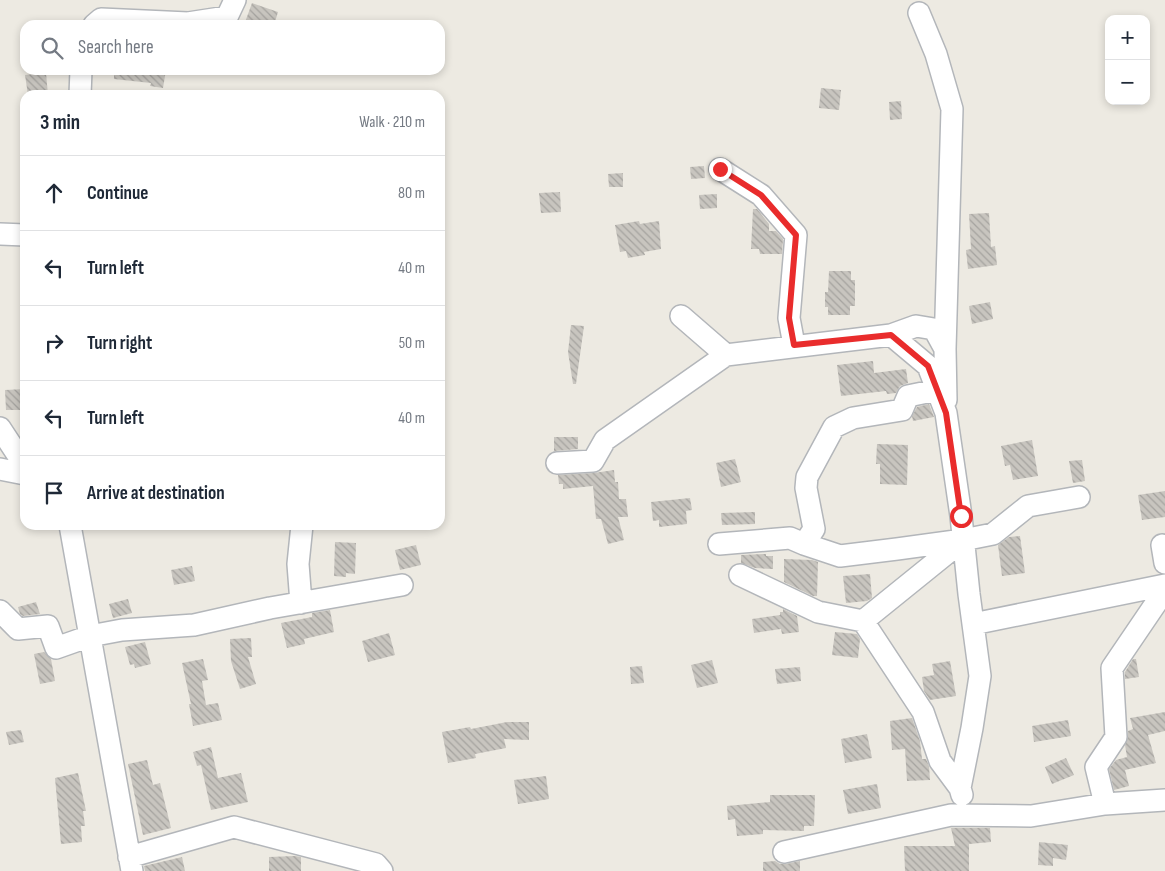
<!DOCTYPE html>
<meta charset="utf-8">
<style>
body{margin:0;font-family:"Sofia Sans Condensed",sans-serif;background:#f2f2f3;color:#1f2937}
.controls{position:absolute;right:15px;top:15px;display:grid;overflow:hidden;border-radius:10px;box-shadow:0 2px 8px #0003}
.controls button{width:45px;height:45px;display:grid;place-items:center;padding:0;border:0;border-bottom:1px solid #e0e1e3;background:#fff;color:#1f2937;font:25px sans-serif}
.stop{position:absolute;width:15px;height:15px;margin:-11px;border:4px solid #e92c2c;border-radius:50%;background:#fff}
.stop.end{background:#e92c2c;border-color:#fff;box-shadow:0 1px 5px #0008}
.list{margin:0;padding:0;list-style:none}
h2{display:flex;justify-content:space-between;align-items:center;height:65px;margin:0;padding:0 20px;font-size:21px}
h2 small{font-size:16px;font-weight:400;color:#747a83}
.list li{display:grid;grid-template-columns:32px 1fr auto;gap:15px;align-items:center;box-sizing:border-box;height:75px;padding:0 20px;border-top:1px solid #e0e1e3}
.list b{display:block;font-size:19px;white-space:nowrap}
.list em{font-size:16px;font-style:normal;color:#747a83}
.icon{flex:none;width:28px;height:28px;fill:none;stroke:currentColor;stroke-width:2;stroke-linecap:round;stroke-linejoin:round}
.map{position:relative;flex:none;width:1165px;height:871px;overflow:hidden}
.search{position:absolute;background:#fff;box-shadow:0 2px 8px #0003;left:20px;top:20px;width:425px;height:55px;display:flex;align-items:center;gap:12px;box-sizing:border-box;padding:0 18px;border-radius:15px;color:#747a83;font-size:19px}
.panel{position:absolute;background:#fff;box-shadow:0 2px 8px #0003;left:20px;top:90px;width:425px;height:440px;border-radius:15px}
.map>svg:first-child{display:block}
.building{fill:url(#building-back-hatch)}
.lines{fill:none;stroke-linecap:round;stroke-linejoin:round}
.minor-casing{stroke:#b3b6ba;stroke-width:24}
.minor{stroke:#fff;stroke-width:21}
.route{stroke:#e92c2c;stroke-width:6}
</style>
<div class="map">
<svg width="1165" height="871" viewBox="0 0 1165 871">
<defs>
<pattern id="building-back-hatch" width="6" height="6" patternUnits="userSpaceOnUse" patternTransform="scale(1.25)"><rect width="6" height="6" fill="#c8c5bf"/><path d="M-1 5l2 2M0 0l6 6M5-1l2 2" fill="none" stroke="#a5a39f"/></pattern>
</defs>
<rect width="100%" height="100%" fill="#edeae2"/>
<path class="building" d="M 252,3 L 278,12 L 274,25 L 244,25 Z
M 114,70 L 166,70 L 163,88 L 150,86 L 151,83 L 114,79 Z
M 46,73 L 48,95 L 28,95 L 25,75 Z
M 821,88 L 841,90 L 839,110 L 819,108 Z
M 901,101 L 902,119 L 890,120 L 889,102 Z
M 704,166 L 705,178 L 691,179 L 690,167 Z
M 623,173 L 623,187 L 609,187 L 608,174 Z
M 560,192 L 561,212 L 541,213 L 539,193 Z
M 717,194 L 717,208 L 700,209 L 699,195 Z
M 753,209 L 757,209 L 769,224 L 769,231 L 776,231 L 783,239 L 782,254 L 760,254 L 759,249 L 751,249 Z
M 989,213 L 991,247 L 995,246 L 997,265 L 968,269 L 966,250 L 971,249 L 969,214 Z
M 639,221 L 640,224 L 659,221 L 661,249 L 644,252 L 645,255 L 628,258 L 626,251 L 620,252 L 615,225 Z
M 829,271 L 851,271 L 851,280 L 855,280 L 855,306 L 850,306 L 850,315 L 828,315 L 828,307 L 825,307 L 825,292 L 828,292 Z
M 990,302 L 993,319 L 972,324 L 969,306 Z
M 571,325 L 584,326 L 576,384 L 573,384 L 568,352 Z
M 873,361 L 874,373 L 906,369 L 908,383 L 900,386 L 896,393 L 887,394 L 886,391 L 841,396 L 837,365 Z
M 25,389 L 25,410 L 6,410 L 5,390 Z
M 929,404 L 934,417 L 913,421 L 912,416 L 917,407 Z
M 554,437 L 578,437 L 578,449 L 554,451 Z
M 1032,440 L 1038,476 L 1013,480 L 1010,465 L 1005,466 L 1001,446 Z
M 877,444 L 908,445 L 907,485 L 880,484 L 880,464 L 876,464 Z
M 735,459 L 741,482 L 721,487 L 716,463 Z
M 1082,460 L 1085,481 L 1073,483 L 1069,461 Z
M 614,470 L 615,482 L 618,482 L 619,499 L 626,499 L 628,517 L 618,517 L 624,540 L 608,544 L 601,519 L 596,519 L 593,486 L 563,489 L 563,484 L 559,484 L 558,475 L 594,473 Z
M 1165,491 L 1165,517 L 1142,520 L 1138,495 Z
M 690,498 L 692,510 L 686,511 L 687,524 L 659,527 L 659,520 L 653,521 L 651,502 Z
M 755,512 L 755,524 L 722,525 L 721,513 Z
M 1020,536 L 1025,573 L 1002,576 L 998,545 L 1009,537 Z
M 335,542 L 356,543 L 355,574 L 346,573 L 346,577 L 334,576 Z
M 416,545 L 421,565 L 400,570 L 395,550 Z
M 766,554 L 766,556 L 773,556 L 773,569 L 755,568 L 741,563 L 741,555 Z
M 784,559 L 812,560 L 818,562 L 817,596 L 813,596 L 784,582 Z
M 192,566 L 195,581 L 174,585 L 171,570 Z
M 870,574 L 872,598 L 867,601 L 846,603 L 843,576 Z
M 128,599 L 132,613 L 113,618 L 109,604 Z
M 36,602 L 40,614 L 23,616 L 20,614 L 18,607 Z
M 783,609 L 797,616 L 799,632 L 782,634 L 781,629 L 754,633 L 752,619 L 780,615 L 780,612 L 783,612 Z
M 330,610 L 334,632 L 304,639 L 305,644 L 287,648 L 281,623 L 312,617 L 312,613 Z
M 835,632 L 857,634 L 860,639 L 858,658 L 832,655 Z
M 389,633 L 395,655 L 368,662 L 362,641 Z
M 251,638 L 252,657 L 248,657 L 256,684 L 240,689 L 231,661 L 230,639 Z
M 145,642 L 151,664 L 135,668 L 134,664 L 130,665 L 125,647 Z
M 44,652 L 51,659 L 55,681 L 40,684 L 34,654 Z
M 203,659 L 208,680 L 202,681 L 206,705 L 218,703 L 222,720 L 193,726 L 189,704 L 191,704 L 182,663 Z
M 1133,659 L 1136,659 L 1139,677 L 1125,679 L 1125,672 Z
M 712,660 L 718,683 L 697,688 L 691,665 Z
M 950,661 L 956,696 L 930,700 L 924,691 L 922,677 L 934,675 L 932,664 Z
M 642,666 L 644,683 L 631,684 L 630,667 Z
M 800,667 L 801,681 L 777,684 L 775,669 Z
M 1165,712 L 1165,731 L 1148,735 L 1156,763 L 1125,770 L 1129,786 L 1114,790 L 1109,769 L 1116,760 L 1127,757 L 1125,745 L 1128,737 L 1128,731 L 1133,729 L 1130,718 Z
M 912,718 L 920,741 L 922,759 L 926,759 L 929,766 L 930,780 L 907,781 L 905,749 L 892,750 L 890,721 Z
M 1068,720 L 1071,736 L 1034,742 L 1032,726 Z
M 507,722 L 529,722 L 529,740 L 504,739 L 506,748 L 475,754 L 476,758 L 448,763 L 442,732 L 470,727 L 471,729 Z
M 21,730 L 24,742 L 9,745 L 6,732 Z
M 867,734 L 872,758 L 845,763 L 841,739 Z
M 211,747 L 218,778 L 241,773 L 248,802 L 211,810 L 201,765 L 197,766 L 193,752 Z
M 1066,758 L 1074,775 L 1052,784 L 1045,767 Z
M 147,760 L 153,785 L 160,783 L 171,828 L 143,835 L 128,764 Z
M 78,773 L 86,811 L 83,811 L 85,826 L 81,826 L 82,842 L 61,844 L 55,778 Z
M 546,776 L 549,799 L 518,804 L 514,780 Z
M 877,784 L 881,808 L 848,814 L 843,790 Z
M 770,795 L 815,795 L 814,826 L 804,826 L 804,831 L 763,830 L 763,834 L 737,836 L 735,819 L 728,820 L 727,806 L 770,802 Z
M 951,828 L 990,828 L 991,842 L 969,844 L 969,871 L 905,871 L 904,846 L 955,846 Z
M 1039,842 L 1068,845 L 1066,860 L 1053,858 L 1053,866 L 1038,865 Z
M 295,856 L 301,857 L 301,871 L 269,871 L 269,857 Z
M 182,857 L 185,871 L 145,871 L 144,866 Z
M 775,861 L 780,864 L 786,864 L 800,861 L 800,871 L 763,871 L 763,862 Z"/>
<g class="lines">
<defs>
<path id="minor" d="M 919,13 L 936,54 L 952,109 L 945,349 L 946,400
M 94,25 L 101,19 L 188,23 L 227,17 L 235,0
M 80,95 L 81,70
M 720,169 L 761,195 L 796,235 L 789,318 L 794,345
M 0,234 L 25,235
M 681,316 L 726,355 L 891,335 L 928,366 L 946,413 L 961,516 L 969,594 L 980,676 L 972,728 L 960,788
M 891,335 L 916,326 L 934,329 L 945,349
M 0,428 L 25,466
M 557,463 L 593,461 L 605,440 L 726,355
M 0,469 L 25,474
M 70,525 L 132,871
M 719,544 L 790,538 L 804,544 L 840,556 L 897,549 L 963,540 L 993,534 L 1028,506 L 1079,497
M 804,544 L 814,529 L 806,488 L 807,477 L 834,427 L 853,418 L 902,410 L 908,396 L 937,390
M 1162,545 L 1165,563
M 740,575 L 818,612 L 863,621 L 962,541
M 301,603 L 298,564 L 302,525
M 0,611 L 18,629 L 48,626 L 56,648 L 90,636 L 122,630 L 194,625 L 270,608 L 402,585
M 863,621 L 923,712 L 940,761 L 960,788 L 962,795
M 973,624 L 1165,585
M 1105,804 L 1096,767 L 1116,737 L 1112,668 L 1165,590
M 784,852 L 951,815 L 1031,816 L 1105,804 L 1165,800
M 129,857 L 234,827 L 376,864 L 382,871"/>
</defs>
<use href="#minor" class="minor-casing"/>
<use href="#minor" class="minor"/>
</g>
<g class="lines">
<path class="route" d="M 720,169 L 761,195 L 796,235 L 789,318 L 794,345 L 891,335 L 928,366 L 946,413 L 961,516"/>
</g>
</svg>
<div class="controls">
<button>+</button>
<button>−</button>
</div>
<div class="stop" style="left:961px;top:516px"></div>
<div class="stop end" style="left:720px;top:169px"></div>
<div class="search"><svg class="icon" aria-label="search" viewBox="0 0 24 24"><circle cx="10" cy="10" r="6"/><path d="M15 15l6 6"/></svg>Search here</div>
<section class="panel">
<h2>3 min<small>Walk · 210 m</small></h2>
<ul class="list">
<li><svg class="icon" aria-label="ahead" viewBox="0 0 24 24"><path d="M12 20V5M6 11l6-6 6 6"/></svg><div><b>Continue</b></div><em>80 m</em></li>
<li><svg class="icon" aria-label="left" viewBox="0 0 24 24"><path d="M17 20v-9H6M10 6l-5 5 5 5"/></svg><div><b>Turn left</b></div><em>40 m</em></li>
<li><svg class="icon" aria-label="right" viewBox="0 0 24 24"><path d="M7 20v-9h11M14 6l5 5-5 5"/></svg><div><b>Turn right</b></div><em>50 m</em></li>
<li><svg class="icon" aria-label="left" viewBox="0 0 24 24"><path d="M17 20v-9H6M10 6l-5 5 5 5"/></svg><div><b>Turn left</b></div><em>40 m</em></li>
<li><svg class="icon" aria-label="arrive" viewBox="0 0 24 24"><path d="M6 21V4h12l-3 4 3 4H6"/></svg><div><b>Arrive at destination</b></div></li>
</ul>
</section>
</div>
